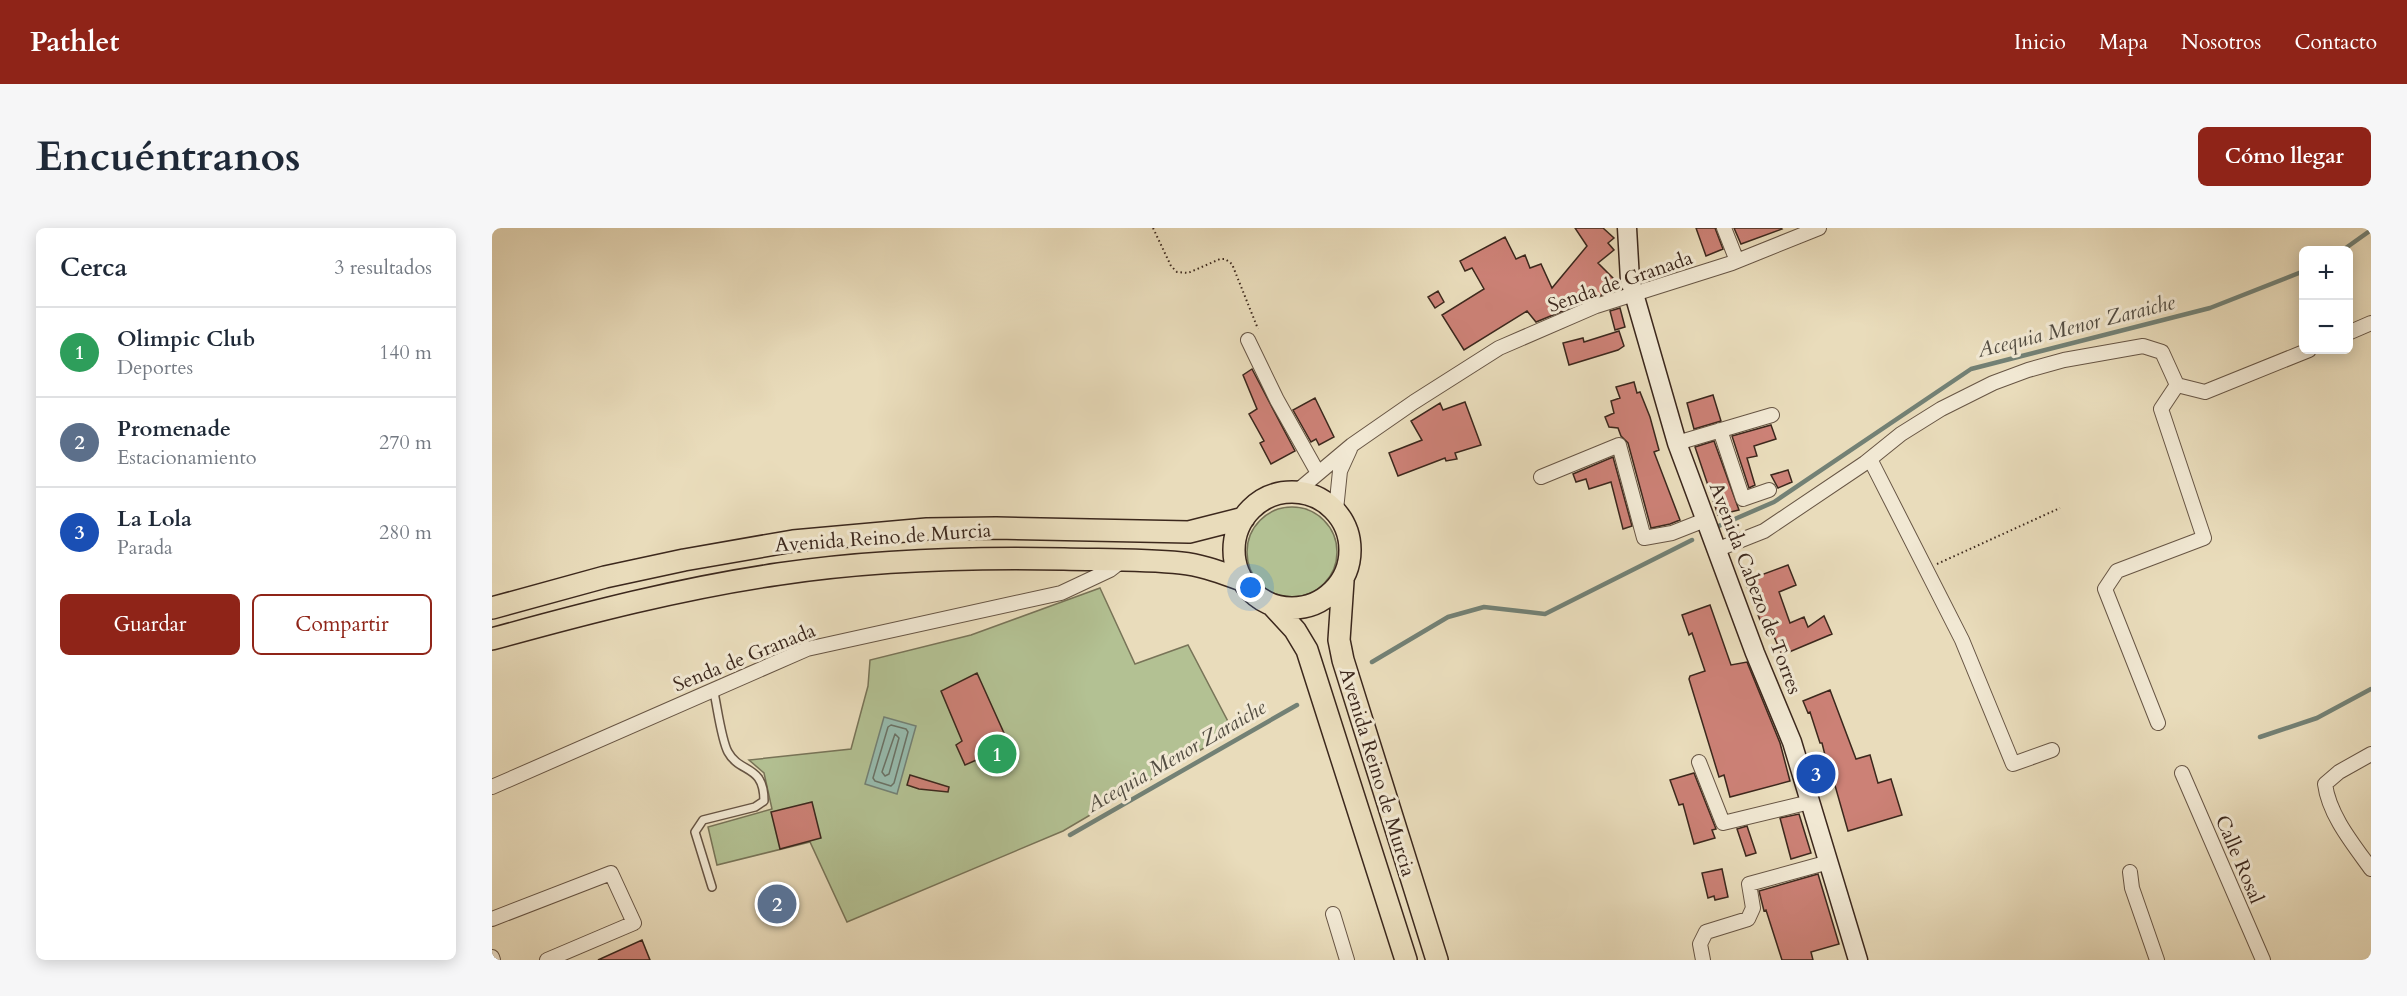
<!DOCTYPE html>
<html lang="es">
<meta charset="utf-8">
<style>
body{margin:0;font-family:Cardo,serif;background:#f6f6f7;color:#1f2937}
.controls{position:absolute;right:18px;top:18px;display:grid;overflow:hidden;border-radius:9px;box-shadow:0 3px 15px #0003}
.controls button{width:54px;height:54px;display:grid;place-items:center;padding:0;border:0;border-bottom:2px solid #e0e1e3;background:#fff;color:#1f2937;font:30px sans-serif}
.you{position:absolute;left:759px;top:360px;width:21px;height:21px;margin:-15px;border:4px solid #fff;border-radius:50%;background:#1a73e8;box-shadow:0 0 0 9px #1a73e833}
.badge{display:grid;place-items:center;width:39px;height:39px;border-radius:50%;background:#8f2418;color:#fff;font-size:20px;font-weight:700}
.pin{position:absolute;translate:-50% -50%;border:3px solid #fff;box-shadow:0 2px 6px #0006}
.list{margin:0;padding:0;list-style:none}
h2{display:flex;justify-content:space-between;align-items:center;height:78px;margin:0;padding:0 24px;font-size:26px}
h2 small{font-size:20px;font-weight:400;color:#747a83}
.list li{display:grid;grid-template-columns:39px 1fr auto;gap:18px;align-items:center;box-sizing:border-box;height:90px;padding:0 24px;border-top:2px solid #e0e1e3}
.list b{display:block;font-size:22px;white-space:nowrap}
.list p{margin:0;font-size:20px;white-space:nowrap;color:#747a83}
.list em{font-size:20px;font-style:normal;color:#747a83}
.actions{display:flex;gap:12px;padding:18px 24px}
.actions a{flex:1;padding:14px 0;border:2px solid #8f2418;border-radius:9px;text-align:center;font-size:21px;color:#8f2418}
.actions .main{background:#8f2418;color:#fff}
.map{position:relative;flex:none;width:1879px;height:732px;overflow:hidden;border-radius:9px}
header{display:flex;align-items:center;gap:36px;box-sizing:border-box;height:84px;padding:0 30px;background:#8f2418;color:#fff}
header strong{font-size:28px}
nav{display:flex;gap:33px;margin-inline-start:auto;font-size:21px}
.intro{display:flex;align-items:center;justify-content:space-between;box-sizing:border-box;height:144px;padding:0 36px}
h1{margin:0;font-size:42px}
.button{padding:15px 27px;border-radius:9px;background:#8f2418;color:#fff;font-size:21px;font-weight:700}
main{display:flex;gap:36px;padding:0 36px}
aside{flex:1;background:#fff;border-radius:9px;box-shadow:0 3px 15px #0003}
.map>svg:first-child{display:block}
.green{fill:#b3c193;stroke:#787458;stroke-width:1.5}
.water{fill:#97bcaf;stroke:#738175;stroke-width:1.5}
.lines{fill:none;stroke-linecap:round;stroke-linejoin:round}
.shore{stroke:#6a7266;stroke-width:1.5}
.stream{stroke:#738175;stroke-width:4.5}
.building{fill:#cc8176;stroke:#3c281d;stroke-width:1.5}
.lane-casing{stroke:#675544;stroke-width:10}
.street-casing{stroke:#675544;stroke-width:16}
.secondary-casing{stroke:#3c281d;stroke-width:21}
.primary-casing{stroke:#3c281d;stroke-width:24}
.path{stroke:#3c281d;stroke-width:2;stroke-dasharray:1.5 3;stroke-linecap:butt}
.lane{stroke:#f1e8d3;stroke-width:7}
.street{stroke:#f1e8d3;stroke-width:14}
.secondary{stroke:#f1e8d3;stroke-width:18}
.primary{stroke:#e9dcbb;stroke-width:21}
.labels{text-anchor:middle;stroke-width:6;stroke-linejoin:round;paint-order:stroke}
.street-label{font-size:20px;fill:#3c281d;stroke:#f1e8d3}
.water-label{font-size:21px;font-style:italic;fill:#534d42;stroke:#f1e8d3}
</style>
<header>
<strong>Pathlet</strong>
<nav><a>Inicio</a><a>Mapa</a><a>Nosotros</a><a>Contacto</a></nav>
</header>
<div class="intro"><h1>Encuéntranos</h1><a class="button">Cómo llegar</a></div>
<main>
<aside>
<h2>Cerca<small>3 resultados</small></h2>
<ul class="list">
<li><span class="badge" style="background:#2e9e5b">1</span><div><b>Olimpic Club</b><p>Deportes</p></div><em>140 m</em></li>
<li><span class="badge" style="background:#5c6f8a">2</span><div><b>Promenade</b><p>Estacionamiento</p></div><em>270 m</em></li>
<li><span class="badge" style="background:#1a4fb4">3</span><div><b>La Lola</b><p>Parada</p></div><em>280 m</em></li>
</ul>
<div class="actions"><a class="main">Guardar</a><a>Compartir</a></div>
</aside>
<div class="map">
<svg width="1879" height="732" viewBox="0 0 1879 732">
<rect width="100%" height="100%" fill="#e9dcbb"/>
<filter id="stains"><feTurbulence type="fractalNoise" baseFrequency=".00333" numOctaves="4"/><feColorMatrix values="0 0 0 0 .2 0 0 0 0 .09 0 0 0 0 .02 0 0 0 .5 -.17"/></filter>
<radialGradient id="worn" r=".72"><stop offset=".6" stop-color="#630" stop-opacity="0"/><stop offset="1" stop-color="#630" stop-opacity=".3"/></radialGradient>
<path class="green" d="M755 324a45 45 0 1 1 90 0a45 45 0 1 1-90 0Z
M 608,360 L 643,436 L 696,417 L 741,503 L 571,603 L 355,694 L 318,614 L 225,637 L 216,599 L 280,581 L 272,545 L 257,532 L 359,521 L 376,458 L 378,432 L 479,407 Z"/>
<path class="water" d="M 392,489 L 424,498 L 405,566 L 373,556 Z"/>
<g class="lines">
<path class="shore" d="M 399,497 L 414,501 L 416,504 L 402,555 L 399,558 L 383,553 L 381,550 L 396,499 Z
M 403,506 L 407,510 L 397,546 L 393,548 L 390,544 Z"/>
<path class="stream" d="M 1851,22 L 1879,2
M 1222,300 L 1282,274 L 1479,141 L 1718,80 L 1812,43
M 880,434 L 956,389 L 992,379 L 1053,386 L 1200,312
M 1768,509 L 1825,490 L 1879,461
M 578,607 L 805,477"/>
</g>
<path class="building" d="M 1083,0 L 1111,0 L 1122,10 L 1116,15 L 1122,22 L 1106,35 L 1126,55 L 1117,64 L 1044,94 L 1035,83 L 972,122 L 950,87 L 992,61 L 980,40 L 973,43 L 968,33 L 1013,9 L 1024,31 L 1033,27 L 1038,40 L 1049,36 L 1060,60 L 1095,18 Z
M 1204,0 L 1223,0 L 1231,21 L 1214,28 Z
M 1242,0 L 1289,0 L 1290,1 L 1249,16 Z
M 946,63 L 952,74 L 943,80 L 936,69 Z
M 1128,80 L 1133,99 L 1123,102 L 1118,83 Z
M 1127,103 L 1132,118 L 1126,122 L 1077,137 L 1071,115 L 1091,110 L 1092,114 Z
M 760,141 L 803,223 L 779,236 L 768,215 L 772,213 L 757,186 L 765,181 L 751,147 Z
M 1142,154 L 1145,165 L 1148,164 L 1158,189 L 1167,222 L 1162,224 L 1188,292 L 1178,296 L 1159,300 L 1136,215 L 1129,208 L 1126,200 L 1117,199 L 1113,189 L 1122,185 L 1119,173 L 1128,170 L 1124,159 Z
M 1221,167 L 1229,193 L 1202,201 L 1195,175 Z
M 823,170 L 842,209 L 827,217 L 824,211 L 819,214 L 801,182 Z
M 973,174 L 989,217 L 963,225 L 965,231 L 954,233 L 953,230 L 906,248 L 897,225 L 930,212 L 919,193 L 948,175 L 951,182 Z
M 1279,197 L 1284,211 L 1262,218 L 1265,228 L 1255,230 L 1263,257 L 1257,260 L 1240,208 Z
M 1222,213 L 1247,282 L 1226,287 L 1203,219 Z
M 1121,229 L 1140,298 L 1131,301 L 1119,254 L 1097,261 L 1094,251 L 1084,254 L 1081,246 Z
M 1296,242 L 1300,254 L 1286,260 L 1279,247 Z
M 1296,337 L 1304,357 L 1287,364 L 1298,395 L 1312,389 L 1316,399 L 1332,388 L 1340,406 L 1290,427 L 1274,390 L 1268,392 L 1253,353 Z
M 1218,377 L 1239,437 L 1255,434 L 1288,515 L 1298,553 L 1238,569 L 1232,547 L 1227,549 L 1197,451 L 1198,448 L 1213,443 L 1200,405 L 1197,407 L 1190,387 Z
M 485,445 L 516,514 L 488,527 L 489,530 L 473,537 L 464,517 L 470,513 L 449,463 Z
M 1338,462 L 1364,531 L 1378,527 L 1386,555 L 1399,551 L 1410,587 L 1356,603 L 1342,554 L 1340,555 L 1330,515 L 1328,515 L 1318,484 L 1316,485 L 1311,473 Z
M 1202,545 L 1224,601 L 1220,602 L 1223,610 L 1202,616 L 1191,576 L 1187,577 L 1178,552 Z
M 418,547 L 457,559 L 456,564 L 427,561 L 415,557 Z
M 320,574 L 329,610 L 288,621 L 279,584 Z
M 1307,586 L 1319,625 L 1299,631 L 1288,590 Z
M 1255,598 L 1264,625 L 1254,628 L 1245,601 Z
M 1230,641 L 1236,669 L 1223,672 L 1222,668 L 1216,670 L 1210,645 Z
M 1326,646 L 1347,716 L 1319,724 L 1321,732 L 1290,732 L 1274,682 L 1272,683 L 1267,663 Z
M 150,712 L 158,732 L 106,732 Z"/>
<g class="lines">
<defs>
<path id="lane" d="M 220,659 L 203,604 L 211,592 L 263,579 L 272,573 C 272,536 248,546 236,524 C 229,511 225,476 221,460"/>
<path id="street" d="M 1232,0 L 1245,33
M 1856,105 L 1879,95
M 756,112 L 785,172 L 826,245
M 1228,202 L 1251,271 L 1277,262
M 1185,215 L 1280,187
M 1378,231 L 1470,412 L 1521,536 L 1560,522
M 1049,249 L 1127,217 L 1152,310 L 1180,305 L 1213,292
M 804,264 L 860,217 L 922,174 L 1007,120 L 1104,78 L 1240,35 L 1327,0
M 844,282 L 848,243 L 858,221
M 1224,322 L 1272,303 L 1373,235 L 1409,206 L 1449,181 L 1501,155 L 1536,142 L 1572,132 L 1651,118 L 1670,124 L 1685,157 L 1713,164 L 1817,122
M 1666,495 L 1613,361 L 1625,343 L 1712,310 L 1669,181 L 1685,157
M 1879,526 L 1847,544 L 1833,556 C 1837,587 1861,616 1879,641
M 1207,534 L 1231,595 L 1318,574
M 1690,545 L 1771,732
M 0,559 L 315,421 L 569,365 L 618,342 L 631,332
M 1638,644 L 1640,660 L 1665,732
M 841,686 L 855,732
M 0,691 L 119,645 L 142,695 L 55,732
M 0,729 L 1,732
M 1211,732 L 1208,716 L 1214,704 L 1256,691 L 1261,680 L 1257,656 L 1337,634"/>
<path id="secondary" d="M 1135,0 L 1138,52 L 1185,215 L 1263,425 L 1300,514 L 1366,732"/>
<path id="primary" d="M742 322a58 58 0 1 1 116 0a58 58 0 1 1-116 0Z
M 851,353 L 847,412 L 851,432 L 945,732
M 780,377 L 803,402 L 815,422 L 914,732
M 0,380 L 113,349 L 192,332 L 301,313 L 435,301 L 504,300 L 697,304 L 752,290
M 0,411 C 94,385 190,360 287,346 C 381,332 476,329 572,331 C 611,332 650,331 689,335 C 710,337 730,345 750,352"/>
</defs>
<use href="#lane" class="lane-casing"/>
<use href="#street" class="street-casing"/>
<use href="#secondary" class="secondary-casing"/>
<use href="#primary" class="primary-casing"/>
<path class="path" d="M 661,0 L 679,38 L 685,44 L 696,45 L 728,31 L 733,31 L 740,36 L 766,101
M 1445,336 L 1568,280
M 750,370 L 762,379"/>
<use href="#lane" class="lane"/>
<use href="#street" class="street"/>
<use href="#secondary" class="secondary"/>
<use href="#primary" class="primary"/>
</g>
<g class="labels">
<g class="street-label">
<text transform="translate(1128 53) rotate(-19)" y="7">Senda de Granada</text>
<text transform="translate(391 309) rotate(-4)" y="7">Avenida Reino de Murcia</text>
<text transform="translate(1264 360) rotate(69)" y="7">Avenida Cabezo de Torres</text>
<text transform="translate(252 429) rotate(-22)" y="7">Senda de Granada</text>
<text transform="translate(886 544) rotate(73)" y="7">Avenida Reino de Murcia</text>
<text transform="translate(1748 631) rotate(67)" y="7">Calle Rosal</text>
</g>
<g class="water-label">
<text transform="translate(1584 98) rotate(-14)" y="7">Acequia Menor Zaraiche</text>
<text transform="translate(684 528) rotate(-30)" y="7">Acequia Menor Zaraiche</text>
</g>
</g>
<rect width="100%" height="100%" filter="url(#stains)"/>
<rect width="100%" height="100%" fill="url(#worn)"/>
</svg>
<div class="controls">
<button>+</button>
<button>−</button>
</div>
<div class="you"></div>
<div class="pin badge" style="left:505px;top:526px;background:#2e9e5b">1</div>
<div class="pin badge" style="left:285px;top:676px;background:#5c6f8a">2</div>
<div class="pin badge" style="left:1324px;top:546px;background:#1a4fb4">3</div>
</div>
</main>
